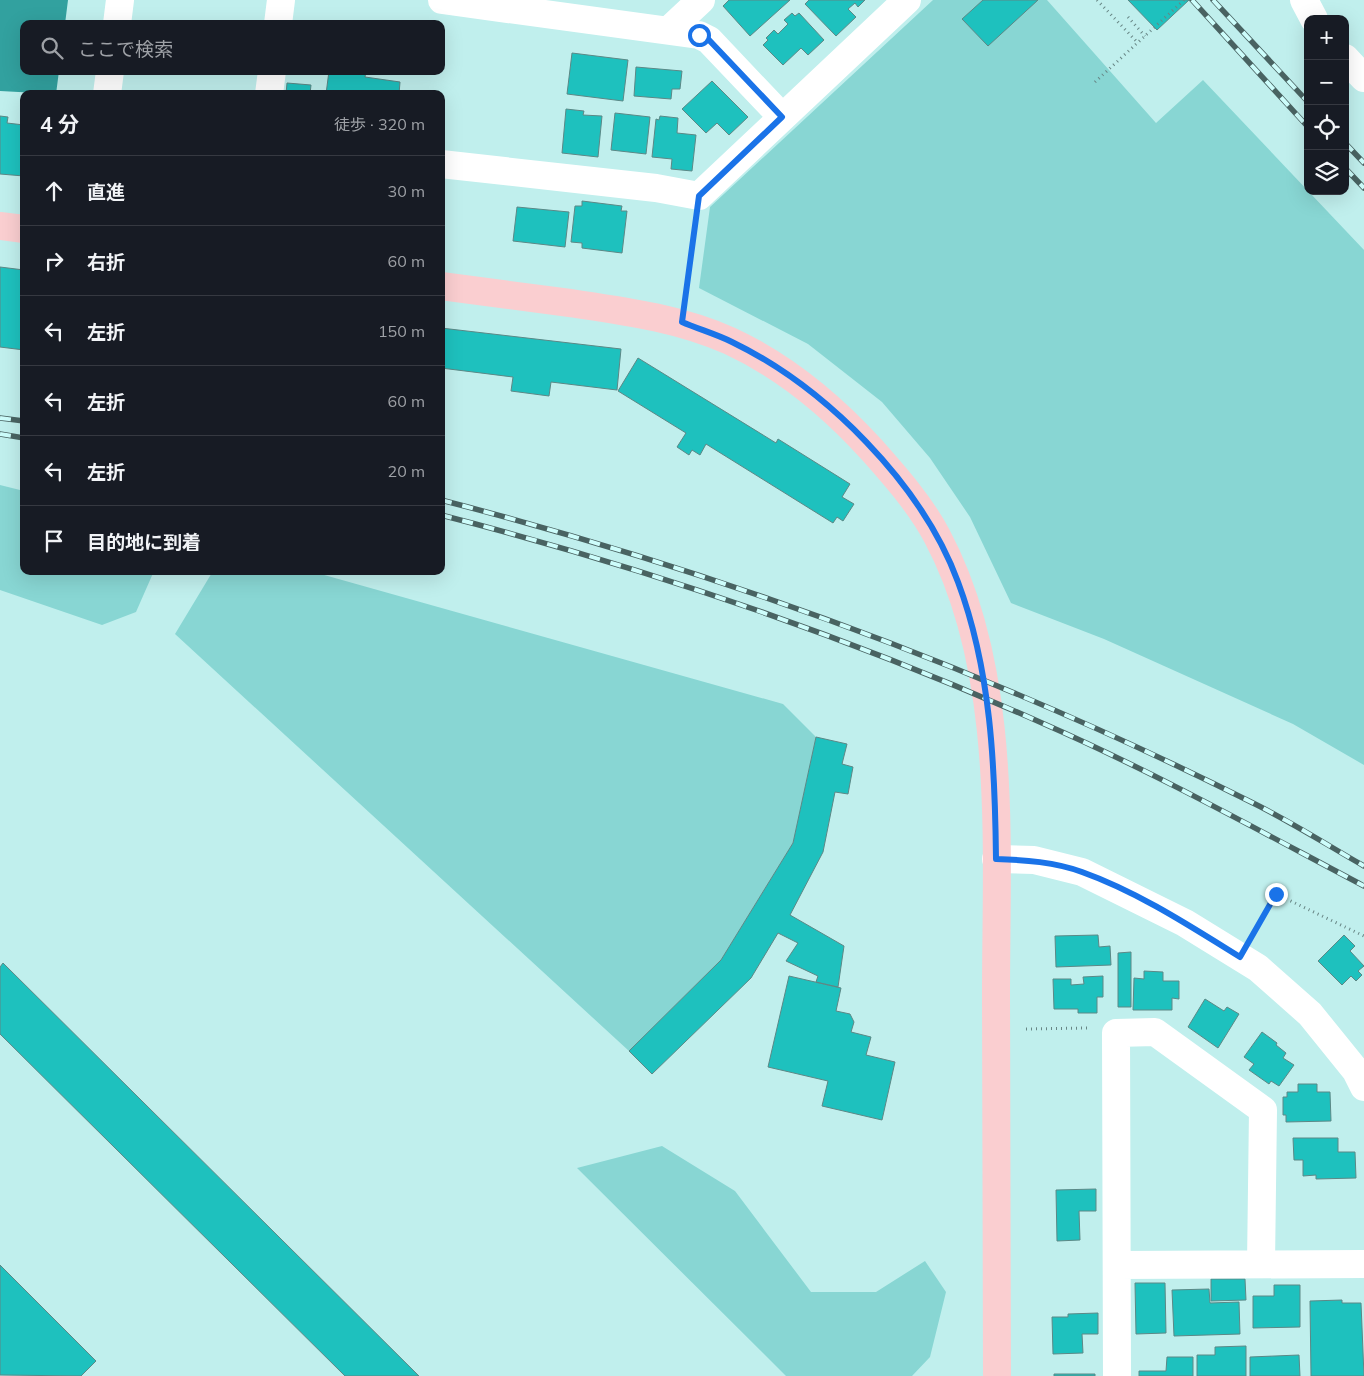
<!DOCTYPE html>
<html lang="ja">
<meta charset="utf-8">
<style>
body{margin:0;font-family:Mulish,"Noto Sans JP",sans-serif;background:#20242c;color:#f1f3f6}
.controls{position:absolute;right:15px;top:15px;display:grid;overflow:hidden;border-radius:10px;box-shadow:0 5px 20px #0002}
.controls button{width:45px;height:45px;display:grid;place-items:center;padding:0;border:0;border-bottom:1px solid #363941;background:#171b24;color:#f1f3f6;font:25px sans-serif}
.stop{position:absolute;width:15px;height:15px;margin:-11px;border:4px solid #1a73e8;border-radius:50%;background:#fff}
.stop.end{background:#1a73e8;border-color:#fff;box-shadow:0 1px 5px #0008}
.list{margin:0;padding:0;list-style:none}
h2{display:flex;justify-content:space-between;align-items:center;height:65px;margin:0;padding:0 20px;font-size:21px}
h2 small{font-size:16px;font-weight:400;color:#9ea1a6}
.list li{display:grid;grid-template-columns:32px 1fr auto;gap:15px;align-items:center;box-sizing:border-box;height:70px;padding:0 20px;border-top:1px solid #363941}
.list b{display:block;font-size:19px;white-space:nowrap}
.list em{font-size:16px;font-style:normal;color:#9ea1a6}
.icon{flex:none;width:28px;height:28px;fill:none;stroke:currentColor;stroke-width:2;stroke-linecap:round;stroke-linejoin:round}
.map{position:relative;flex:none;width:1364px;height:1376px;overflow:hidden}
.search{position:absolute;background:#171b24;box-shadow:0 5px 20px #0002;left:20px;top:20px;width:425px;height:55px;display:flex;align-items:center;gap:12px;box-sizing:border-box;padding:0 18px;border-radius:10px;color:#9ea1a6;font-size:19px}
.panel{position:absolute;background:#171b24;box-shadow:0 5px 20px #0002;left:20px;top:90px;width:425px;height:485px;border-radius:10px}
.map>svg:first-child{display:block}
.green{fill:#88d6d3}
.water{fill:#32a19f}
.building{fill:#1ec1be;stroke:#5c8886}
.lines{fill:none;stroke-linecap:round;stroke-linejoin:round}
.path{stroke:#678685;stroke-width:3;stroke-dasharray:1 4;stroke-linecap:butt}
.minor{stroke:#fff;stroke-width:28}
.major{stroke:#faced0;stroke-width:28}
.rail-casing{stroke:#496362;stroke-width:5.5}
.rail{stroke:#cdfdfb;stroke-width:4;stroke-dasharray:11;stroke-linecap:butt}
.route{stroke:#1a73e8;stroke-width:6}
</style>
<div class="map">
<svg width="1364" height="1376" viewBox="0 0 1364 1376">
<rect width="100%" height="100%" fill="#c0efed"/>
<path class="green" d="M 933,0 L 1047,0 L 1156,123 L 1203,80 L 1364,250 L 1364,765 L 1293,724 L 1104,639 L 1011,603 L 970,517 L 930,458 L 882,402 L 808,344 L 699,288 L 710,207 Z
M 0,485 L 24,491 L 24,571 L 154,571 L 136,612 L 102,625 L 0,590 Z
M 213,571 L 310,571 L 783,704 L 816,737 L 793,843 L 721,960 L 629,1051 L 175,634 Z
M 662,1146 L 735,1191 L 811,1292 L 876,1292 L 925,1261 L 946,1292 L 930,1357 L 912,1376 L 786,1376 L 577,1168 Z"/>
<path class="water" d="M 0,0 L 68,0 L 65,24 L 24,24 L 24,71 L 59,71 L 56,94 L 0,91 Z"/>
<path class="building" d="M 729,0 L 790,0 L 750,36 L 723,6 Z
M 809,0 L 865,0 L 858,7 L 855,3 L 848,9 L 856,17 L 836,36 L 805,4 Z
M 983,0 L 1038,0 L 988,46 L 962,19 Z
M 1128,0 L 1189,0 L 1157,30 Z
M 792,13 L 795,16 L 799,13 L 824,40 L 808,55 L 801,48 L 783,65 L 763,45 L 768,40 L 766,38 L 774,30 L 778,34 L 788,24 L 784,20 Z
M 572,53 L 628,60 L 623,101 L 567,94 Z
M 636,67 L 682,71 L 680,89 L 672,89 L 671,99 L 634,96 Z
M 329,71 L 366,71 L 365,77 L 400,82 L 399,94 L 326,94 Z
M 712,81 L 748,117 L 729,135 L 717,123 L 706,133 L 682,109 Z
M 287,83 L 311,85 L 310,94 L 286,94 Z
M 566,109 L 584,111 L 583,115 L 602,116 L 598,157 L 562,153 Z
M 615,113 L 650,117 L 646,154 L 611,150 Z
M 0,116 L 8,117 L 7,123 L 24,125 L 24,176 L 0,174 Z
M 660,116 L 678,118 L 677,133 L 696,135 L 692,171 L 671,169 L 672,159 L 652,157 L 656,119 L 659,120 Z
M 582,201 L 622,206 L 621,211 L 627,211 L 622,253 L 582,248 L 582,243 L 571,242 L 575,206 L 582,206 Z
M 517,207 L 569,212 L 565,247 L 513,241 Z
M 0,267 L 24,270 L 24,350 L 0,347 Z
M 441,328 L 621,349 L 617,390 L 551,382 L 549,396 L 511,391 L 513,377 L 441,368 Z
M 638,358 L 776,443 L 778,439 L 850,484 L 842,497 L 854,504 L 843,521 L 837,517 L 833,523 L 706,444 L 700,455 L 692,450 L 689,455 L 677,447 L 686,433 L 618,391 Z
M 816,737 L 847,744 L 842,764 L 853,767 L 848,794 L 835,792 L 823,852 L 790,915 L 844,946 L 838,987 L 816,982 L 818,976 L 786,961 L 798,943 L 778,933 L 751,978 L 652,1074 L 629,1051 L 721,960 L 793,843 Z
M 1098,935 L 1099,947 L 1110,946 L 1111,965 L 1056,967 L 1055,936 Z
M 1344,935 L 1355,946 L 1350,951 L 1364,966 L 1358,971 L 1362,975 L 1356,981 L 1351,976 L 1342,985 L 1318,961 Z
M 1131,952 L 1131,1007 L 1118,1007 L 1118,953 Z
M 3,963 L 419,1376 L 345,1376 L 0,1034 L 0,967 Z
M 1144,971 L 1163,972 L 1163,981 L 1179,981 L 1179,999 L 1172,998 L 1172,1010 L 1133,1010 L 1134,978 L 1144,979 Z
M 789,976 L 841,988 L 836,1011 L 850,1014 L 854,1022 L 851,1032 L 871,1037 L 866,1055 L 895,1062 L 882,1120 L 822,1106 L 828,1081 L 768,1067 Z
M 1103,976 L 1103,997 L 1097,997 L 1097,1013 L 1078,1013 L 1078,1009 L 1054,1009 L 1053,979 L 1071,979 L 1071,985 L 1084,984 L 1083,977 Z
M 1205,999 L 1224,1011 L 1227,1007 L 1239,1014 L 1218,1048 L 1188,1027 Z
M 1262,1032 L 1277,1043 L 1276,1045 L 1286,1053 L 1283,1058 L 1294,1065 L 1279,1086 L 1271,1081 L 1269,1084 L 1249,1070 L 1254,1064 L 1244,1057 Z
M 1298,1084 L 1317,1084 L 1317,1092 L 1330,1092 L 1331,1121 L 1286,1122 L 1286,1115 L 1283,1115 L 1283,1097 L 1287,1097 L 1287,1092 L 1298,1092 Z
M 1293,1138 L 1338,1138 L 1338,1152 L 1355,1152 L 1356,1178 L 1316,1179 L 1316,1175 L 1303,1176 L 1303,1160 L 1294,1160 Z
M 1096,1189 L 1096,1211 L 1079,1211 L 1080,1240 L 1057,1241 L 1056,1190 Z
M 0,1265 L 96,1361 L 81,1376 L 0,1375 Z
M 1211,1279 L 1245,1279 L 1246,1300 L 1211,1301 Z
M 1135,1283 L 1165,1283 L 1166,1333 L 1136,1334 Z
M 1274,1285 L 1300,1285 L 1300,1327 L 1253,1328 L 1253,1296 L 1274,1296 Z
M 1209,1289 L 1210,1303 L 1239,1302 L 1240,1334 L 1174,1336 L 1172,1290 Z
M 1342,1300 L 1342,1303 L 1361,1303 L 1364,1376 L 1311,1376 L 1310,1301 Z
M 1098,1313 L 1098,1334 L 1082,1334 L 1083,1353 L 1053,1354 L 1052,1317 L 1068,1317 L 1068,1314 Z
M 1246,1346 L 1246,1376 L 1197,1376 L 1197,1355 L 1215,1355 L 1215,1347 Z
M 1299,1355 L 1300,1376 L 1250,1376 L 1250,1357 Z
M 1167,1357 L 1193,1357 L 1193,1376 L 1139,1376 L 1139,1371 L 1166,1371 Z
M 1054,1374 L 1095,1374 L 1095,1376 L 1054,1376 Z"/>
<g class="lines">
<path class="path" d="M 1097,0 L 1138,43
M 1128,17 L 1145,36
M 1095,82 L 1184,0
M 686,297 L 695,224
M 1254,932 L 1276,894 L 1364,936
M 1026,1029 L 1088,1028"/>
<path class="minor" d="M 442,0 L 699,35 L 709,40 L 782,117
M 1304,0 L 1314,19
M 117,24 L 120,0
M 278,24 L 281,0
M 669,30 L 701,0
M 1345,58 L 1364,78
M 107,94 L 110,71
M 269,94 L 272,71
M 441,164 L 656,188 L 699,196 L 907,0
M 996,859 L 1034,860 L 1082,872 L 1185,923 L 1258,968 L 1310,1014 L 1356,1071 L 1364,1087
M 1118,1265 L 1364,1264
M 1117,1376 L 1116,1033 L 1155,1032 L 1263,1110 L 1261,1264"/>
<path class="major" d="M 0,226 L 24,229
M 441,286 C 484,292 527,297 570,303 C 624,311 679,318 730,341 C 784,366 832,406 872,450 C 895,476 920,504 937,536 C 1009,671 996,845 996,995 C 997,1122 997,1249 997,1376"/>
<defs>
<path id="rail" d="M 1192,0 L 1308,127
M 1213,0 L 1308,102
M 1345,143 L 1364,163
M 1345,168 L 1364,188
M 0,418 L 24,421
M 0,434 L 24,438
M 441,500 C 720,572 994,673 1251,802 C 1290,821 1327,845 1364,866
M 441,515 C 644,567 851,638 1042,723 C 1152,771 1258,830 1364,886"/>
</defs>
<use href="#rail" class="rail-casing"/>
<use href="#rail" class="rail"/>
</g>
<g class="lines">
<path class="route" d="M 699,35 L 709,40 L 782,117 L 699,196 L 682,322 C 698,329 716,334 732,342 C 825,387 922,484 958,582 C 991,670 995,766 996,859 C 1025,860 1055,862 1082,872 C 1138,892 1190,926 1240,957 L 1276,894"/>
</g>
</svg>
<div class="controls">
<button>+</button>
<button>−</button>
<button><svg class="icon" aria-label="locate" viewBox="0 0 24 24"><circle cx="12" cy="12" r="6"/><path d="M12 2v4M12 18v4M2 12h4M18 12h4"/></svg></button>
<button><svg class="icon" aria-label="layers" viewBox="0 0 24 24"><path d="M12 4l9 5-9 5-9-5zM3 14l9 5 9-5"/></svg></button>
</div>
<div class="stop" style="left:699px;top:35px"></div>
<div class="stop end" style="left:1276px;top:894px"></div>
<div class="search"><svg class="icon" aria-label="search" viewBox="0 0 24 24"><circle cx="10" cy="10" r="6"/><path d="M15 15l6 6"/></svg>ここで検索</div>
<section class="panel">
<h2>4 分<small>徒歩 · 320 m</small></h2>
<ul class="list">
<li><svg class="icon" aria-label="ahead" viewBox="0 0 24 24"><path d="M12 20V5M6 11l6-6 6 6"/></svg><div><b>直進</b></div><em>30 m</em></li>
<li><svg class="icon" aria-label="right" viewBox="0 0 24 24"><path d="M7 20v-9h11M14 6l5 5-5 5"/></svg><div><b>右折</b></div><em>60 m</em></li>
<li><svg class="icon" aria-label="left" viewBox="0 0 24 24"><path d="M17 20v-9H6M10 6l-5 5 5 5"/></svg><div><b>左折</b></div><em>150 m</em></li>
<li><svg class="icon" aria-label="left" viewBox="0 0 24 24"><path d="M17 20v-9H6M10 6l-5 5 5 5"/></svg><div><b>左折</b></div><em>60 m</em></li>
<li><svg class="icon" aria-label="left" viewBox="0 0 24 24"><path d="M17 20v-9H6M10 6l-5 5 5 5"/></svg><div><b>左折</b></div><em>20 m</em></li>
<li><svg class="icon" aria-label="arrive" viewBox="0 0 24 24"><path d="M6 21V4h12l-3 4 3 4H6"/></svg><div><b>目的地に到着</b></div></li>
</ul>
</section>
</div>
